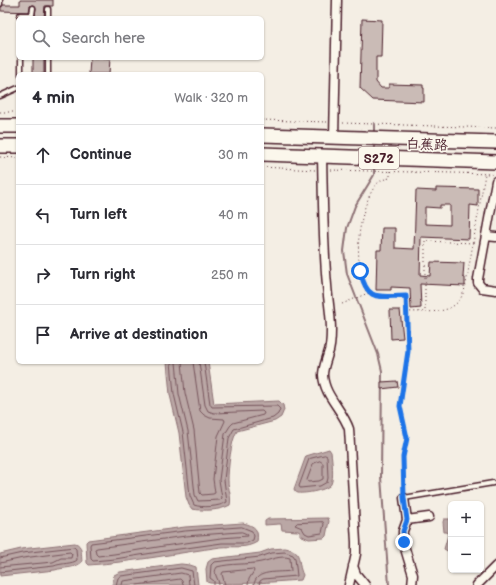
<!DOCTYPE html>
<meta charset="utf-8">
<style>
body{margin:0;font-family:"Balsamiq Sans","LXGW WenKai TC",sans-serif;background:#f7f7f7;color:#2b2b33}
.controls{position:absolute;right:12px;bottom:12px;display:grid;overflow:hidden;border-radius:6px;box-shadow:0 1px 3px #0004}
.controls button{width:36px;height:36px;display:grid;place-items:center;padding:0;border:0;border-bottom:1px solid #e1e1e2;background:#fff;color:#2b2b33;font:20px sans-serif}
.stop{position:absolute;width:12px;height:12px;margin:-9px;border:3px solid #1a73e8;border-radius:50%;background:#fff}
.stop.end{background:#1a73e8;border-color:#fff;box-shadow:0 1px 4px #0008}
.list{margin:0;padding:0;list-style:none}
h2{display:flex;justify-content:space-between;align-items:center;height:52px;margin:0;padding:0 16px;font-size:17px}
h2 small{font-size:13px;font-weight:400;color:#7c7c81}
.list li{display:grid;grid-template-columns:26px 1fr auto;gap:12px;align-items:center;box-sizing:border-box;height:60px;padding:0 16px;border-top:1px solid #e1e1e2}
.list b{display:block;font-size:15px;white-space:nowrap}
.list em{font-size:13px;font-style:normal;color:#7c7c81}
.icon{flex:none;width:22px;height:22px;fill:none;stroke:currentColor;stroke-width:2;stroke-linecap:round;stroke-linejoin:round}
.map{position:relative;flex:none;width:496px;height:585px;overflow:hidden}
.search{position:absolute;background:#fff;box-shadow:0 1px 3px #0004;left:16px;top:16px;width:248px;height:44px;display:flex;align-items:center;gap:10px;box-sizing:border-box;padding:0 14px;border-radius:6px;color:#7c7c81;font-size:15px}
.panel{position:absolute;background:#fff;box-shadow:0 1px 3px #0004;left:16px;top:72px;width:248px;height:292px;border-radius:6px}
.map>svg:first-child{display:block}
.water{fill:#baa7a5;stroke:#8d7174}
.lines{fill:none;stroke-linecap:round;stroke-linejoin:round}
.shore{stroke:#77555c;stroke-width:1}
.stream{stroke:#8d7174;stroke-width:2}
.building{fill:#cabbb6;stroke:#4a1f2b;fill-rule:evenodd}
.service-casing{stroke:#4a1f2b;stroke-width:7}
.minor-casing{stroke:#4a1f2b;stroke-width:11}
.primary-casing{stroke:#4a1f2b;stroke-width:16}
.path{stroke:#4a1f2b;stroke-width:1;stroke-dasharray:1 3;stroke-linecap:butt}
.service{stroke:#fbf7ec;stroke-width:4}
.minor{stroke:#fbf7ec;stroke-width:8}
.primary{stroke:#fbf7ec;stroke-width:13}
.route{stroke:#1a73e8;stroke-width:5}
.labels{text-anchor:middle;stroke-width:3.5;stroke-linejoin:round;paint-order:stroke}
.shield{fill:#fbf7ec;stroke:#7f6065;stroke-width:1}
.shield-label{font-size:13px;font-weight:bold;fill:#4a1f2b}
.street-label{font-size:14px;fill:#4a1f2b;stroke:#fbf7ec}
</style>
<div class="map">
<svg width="496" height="585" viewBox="0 0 496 585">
<rect width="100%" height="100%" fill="#f4eee4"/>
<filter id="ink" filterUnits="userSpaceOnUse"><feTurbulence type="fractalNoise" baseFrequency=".025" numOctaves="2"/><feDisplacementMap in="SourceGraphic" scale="8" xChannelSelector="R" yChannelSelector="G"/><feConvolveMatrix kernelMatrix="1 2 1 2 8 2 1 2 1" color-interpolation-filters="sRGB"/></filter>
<g filter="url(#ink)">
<path class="water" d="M 167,362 L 208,362 L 214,404 L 279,401 L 283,405 L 284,410 L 281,417 L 275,421 L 237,431 C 231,440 228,469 228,480 C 228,489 232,497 230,505 C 219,511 204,511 192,509 L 189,505 L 186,497 L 179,433 L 170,395 Z
M 329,449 L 331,452 C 332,459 334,478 331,484 C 328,490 305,494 298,493 C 295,492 295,491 294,489 L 306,456 Z
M 328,518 L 329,521 L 326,536 L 324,538 L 309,539 L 300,535 L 300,532 L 298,531 L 282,530 L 281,524 L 279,524 L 265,525 L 265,521 L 268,519 Z
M 444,519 L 451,519 L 451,553 L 444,549 L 448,535 L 447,532 L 444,532 L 443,522 Z
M 243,523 C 255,526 259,529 257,542 C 246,549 233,546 221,547 C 177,553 133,562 89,565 L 87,563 L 86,542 L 88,540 L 185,527 Z
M 75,543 C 83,545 81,555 82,562 C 74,569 64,567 55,570 L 0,576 L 0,554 L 21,549 Z
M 285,548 C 304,551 296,561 303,575 L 301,580 C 270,582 240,585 210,583 L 207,582 L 206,569 L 208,562 L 212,559 L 260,553 L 271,549 Z
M 181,564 L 190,565 L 196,567 L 198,585 L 112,585 L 114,575 L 120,572 Z"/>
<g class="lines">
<path class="shore" d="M 171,362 L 174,394 L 183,432 L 190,496 L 194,505 C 202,508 219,507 227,502 L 224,480 L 229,438 L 234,429 L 273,418 L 278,414 L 280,409 L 277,406 L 212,407 L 210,404 L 204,362
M 176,362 L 179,394 L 188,431 L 195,495 L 198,501 L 220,500 L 222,498 L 219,480 L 225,434 L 230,426 L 233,423 L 263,415 L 264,413 L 262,411 L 214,413 L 208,411 L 205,405 L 199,362
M 182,362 L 185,393 L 194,430 L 200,493 L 202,495 L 213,494 L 215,493 L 213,479 L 218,436 L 225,421 L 224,419 L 210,418 L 204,415 L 200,411 L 193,362
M 325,455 L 327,456 L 328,478 L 327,482 L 320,486 L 300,488 L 299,486 L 309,459 Z
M 320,461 L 323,463 L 323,479 L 319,481 L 308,482 L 307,480 L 313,464 Z
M 323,522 L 324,524 L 322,533 L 309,535 L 305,533 L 302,528 L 295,525 L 297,523 Z
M 242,527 L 252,531 L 254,536 L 253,540 L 247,543 L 222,543 L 165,551 L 115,559 L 93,561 L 91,559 L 90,545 L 91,543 L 185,531 Z
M 242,532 L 247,534 L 248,536 L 221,538 L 164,546 L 114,554 L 98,556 L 96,554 L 95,549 L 97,548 L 186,536 Z
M 0,558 L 22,553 L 74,547 L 76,549 L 77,560 C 73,564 61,563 54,566 L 0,572
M 0,563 L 23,558 L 70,552 L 72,554 L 71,558 L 61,558 L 53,562 L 0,567
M 116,585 L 118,578 L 121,576 L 181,568 L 192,571 L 194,585
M 122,585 L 123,581 L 181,573 L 188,575 L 189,585
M 137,585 L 180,579 L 182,581 L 183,585
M 214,585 L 214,581 L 210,578 L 211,565 L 214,562 L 260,557 L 272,553 L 285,552 L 293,555 L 295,558 L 297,576 L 263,579 L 260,581 L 259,585
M 219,585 C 219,578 212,574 217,567 C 231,563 247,565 261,562 C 271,560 280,555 290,558 L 291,571 C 279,573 255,569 254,585
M 225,585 L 222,574 L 223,572 L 253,569 L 254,571 L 249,579 L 248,585"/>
<path class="stream" d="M 374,133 L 374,123
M 374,153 L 374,144
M 374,162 L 374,175 L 355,206 L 347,228 L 344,251 L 347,274 L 378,354 L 382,371 L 381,477 L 389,585"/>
</g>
<path class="building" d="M 20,0 L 53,0 L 53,6 L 45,6 L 44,18 L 34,18 L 35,16 L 36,8 L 34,5 L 30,6 L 29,12 L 1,11 L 1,7 L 3,5 L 20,5 Z
M 362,19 L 382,20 L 381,57 L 376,57 L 376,82 L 381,88 L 389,88 L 389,84 L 423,85 L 423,88 L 424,88 L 424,102 L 373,100 L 360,88 Z
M 33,58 L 44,58 L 44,74 L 33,74 Z
M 90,58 L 110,58 L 109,74 L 89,74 Z
M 436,188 L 478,189 L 478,206 L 470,205 L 469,239 L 421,237 L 420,275 L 430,276 L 431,262 L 464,263 L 463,277 L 465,278 L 465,286 L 420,284 L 421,308 L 411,309 L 410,288 L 391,287 L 391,290 L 376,290 L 377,250 L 381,250 L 382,228 L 395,228 L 395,248 L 414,249 L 416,190 L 436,191 ZM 440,205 L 450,205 L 450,225 L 425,224 L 425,207 L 440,208 Z
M 390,310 L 400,310 L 403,338 L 391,339 Z
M 397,381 L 398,387 L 381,389 L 381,382 Z"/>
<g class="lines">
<defs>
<path id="service" d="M 0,4 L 0,0
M 20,18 L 20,15 L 32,15 L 33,8
M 48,18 L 48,9
M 21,58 L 21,74
M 48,58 L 48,74
M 0,96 L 18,88
M 404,498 L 493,483"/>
<path id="minor" d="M 334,137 L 337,0
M 322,156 C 323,199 323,242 327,285 C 328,300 331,315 331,330 C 331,338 331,347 328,354 C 326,361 323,368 323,375 C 324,396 343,410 349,429 L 356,542 L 356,554 L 349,585
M 496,181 L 478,279 L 478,283 L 482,288 L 496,290
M 486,236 L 496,237
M 404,498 L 407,520 L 403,531 L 403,542 L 413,575 L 412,585
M 407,520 L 429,517
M 353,566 L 356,574 L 365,585
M 477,585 L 496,566"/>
<path id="primary" d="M 0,126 L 18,126
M 262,135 L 496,142
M 0,146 L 18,146
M 262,154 L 496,162"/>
</defs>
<use href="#service" class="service-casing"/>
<use href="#minor" class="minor-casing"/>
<use href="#primary" class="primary-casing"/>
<path class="path" d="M 0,112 L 18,112
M 262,120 L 327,122
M 343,123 L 496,128
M 0,157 L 18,158
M 262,167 L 315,170
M 331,170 L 493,174
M 390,171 L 390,178 C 384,179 380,180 376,185 C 371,191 368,199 365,207 C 358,230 356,253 362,277 C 363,282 364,288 367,292 C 370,295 375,296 379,296 L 406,296 L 408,351 L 400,406 L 407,438 L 403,457 L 404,490
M 342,304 L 368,293
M 425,310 L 425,241 L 474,243
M 406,312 C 434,311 459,317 466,284 L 485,174"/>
<use href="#service" class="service"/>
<use href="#minor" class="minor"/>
<use href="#primary" class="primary"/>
</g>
</g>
<g class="lines" filter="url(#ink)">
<path class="route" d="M 360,271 C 368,303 378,296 406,296 L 408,351 L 400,406 L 407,438 L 403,457 L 404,498 L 407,520 L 403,531 L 404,542"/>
</g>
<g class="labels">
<rect class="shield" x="359" y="147" width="40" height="22" rx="3"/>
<g class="shield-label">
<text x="379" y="163">S272</text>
</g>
<g class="street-label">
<text transform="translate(427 144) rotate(2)" y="5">白蕉路</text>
</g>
</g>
</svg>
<div class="controls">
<button>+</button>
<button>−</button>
</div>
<div class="stop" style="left:360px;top:271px"></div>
<div class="stop end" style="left:404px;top:542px"></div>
<div class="search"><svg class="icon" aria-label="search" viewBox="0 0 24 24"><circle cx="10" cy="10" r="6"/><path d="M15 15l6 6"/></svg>Search here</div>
<section class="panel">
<h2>4 min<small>Walk · 320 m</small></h2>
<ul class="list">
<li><svg class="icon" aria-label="ahead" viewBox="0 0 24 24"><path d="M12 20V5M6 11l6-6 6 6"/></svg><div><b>Continue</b></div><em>30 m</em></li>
<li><svg class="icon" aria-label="left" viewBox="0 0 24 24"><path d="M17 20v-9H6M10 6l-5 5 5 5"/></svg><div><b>Turn left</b></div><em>40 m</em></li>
<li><svg class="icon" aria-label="right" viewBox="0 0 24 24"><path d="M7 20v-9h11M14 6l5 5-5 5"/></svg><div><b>Turn right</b></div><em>250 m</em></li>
<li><svg class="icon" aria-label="arrive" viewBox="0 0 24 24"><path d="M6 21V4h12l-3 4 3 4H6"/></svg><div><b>Arrive at destination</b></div></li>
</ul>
</section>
</div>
